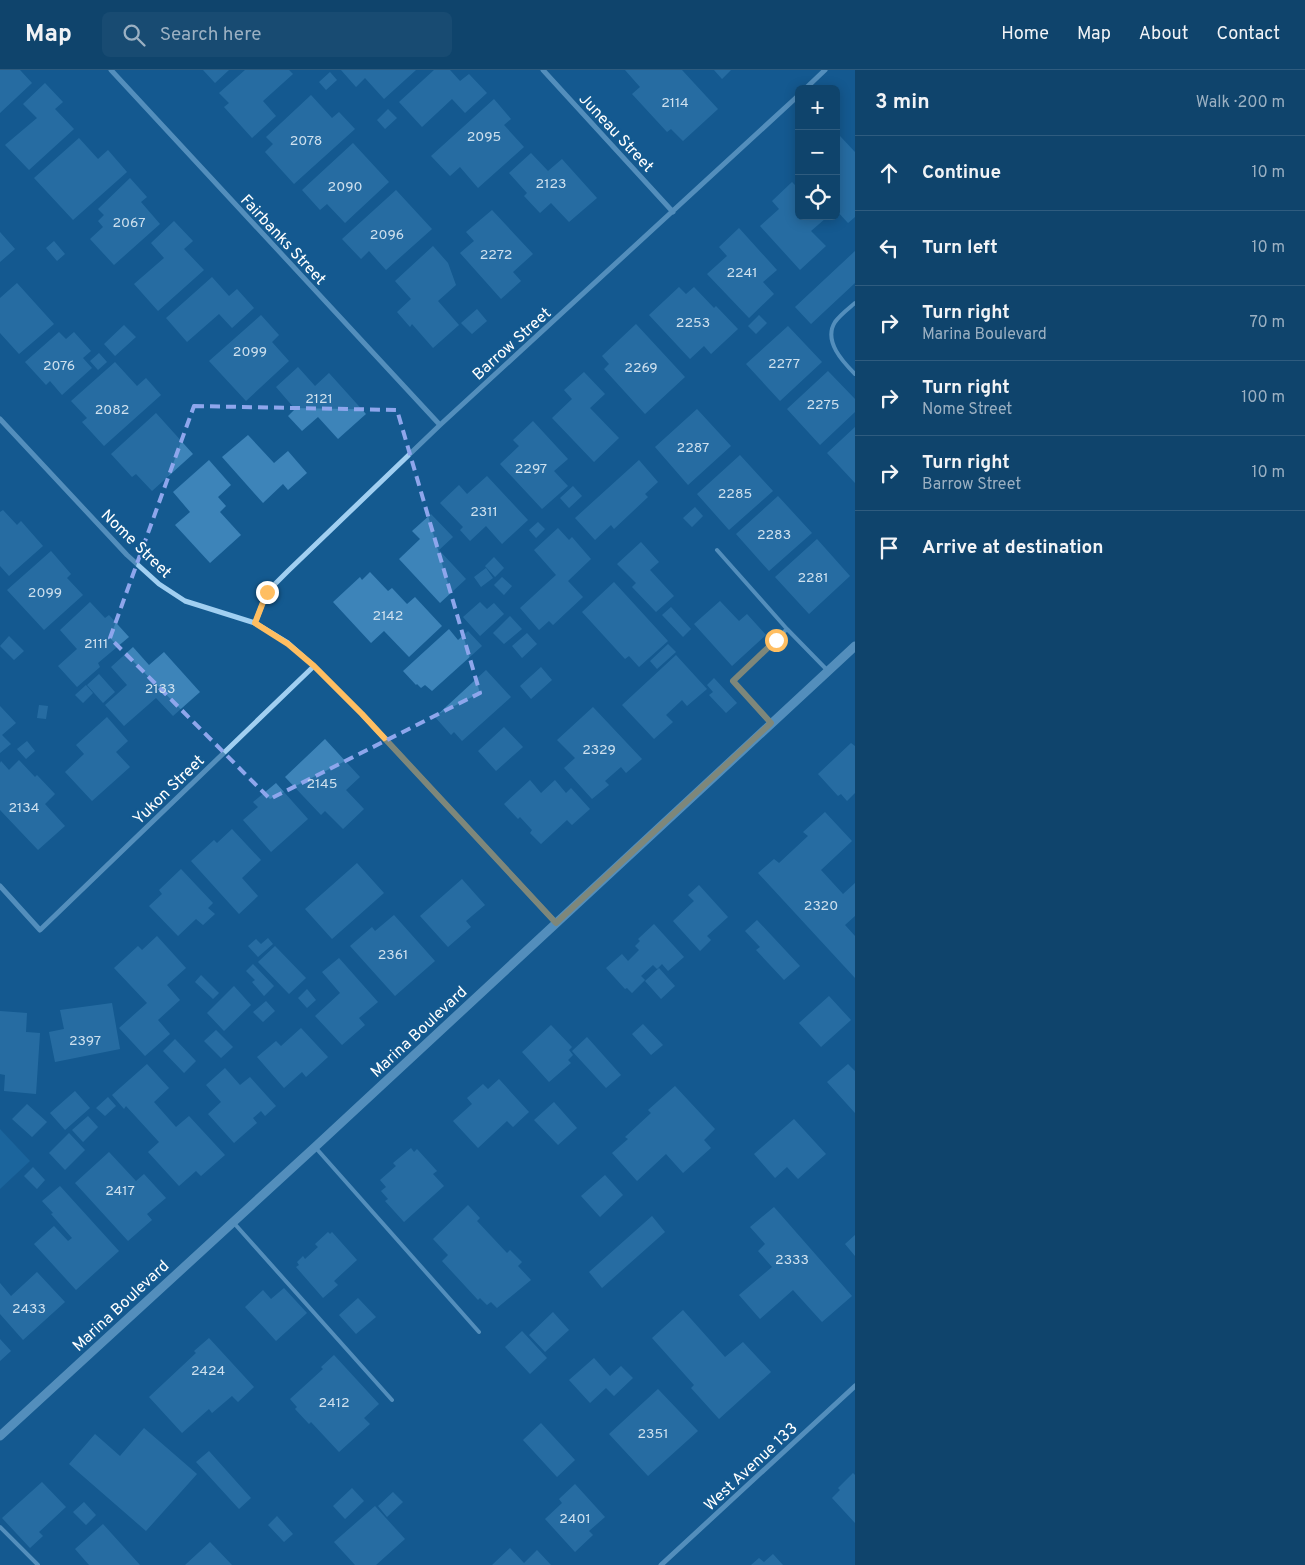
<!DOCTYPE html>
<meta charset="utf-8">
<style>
body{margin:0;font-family:Overpass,sans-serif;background:#184b72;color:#f1f3f6}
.controls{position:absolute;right:15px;top:15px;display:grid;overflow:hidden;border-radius:8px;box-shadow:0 2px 12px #0003}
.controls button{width:45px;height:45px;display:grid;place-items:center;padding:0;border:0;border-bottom:1px solid #2f5c7f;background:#0f446c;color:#f1f3f6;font:25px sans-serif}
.stop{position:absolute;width:15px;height:15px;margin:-11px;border:4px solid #ffbe61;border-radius:50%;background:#fff}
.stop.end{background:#ffbe61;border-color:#fff;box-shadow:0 1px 5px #0008}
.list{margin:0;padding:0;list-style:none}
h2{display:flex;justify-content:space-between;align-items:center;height:65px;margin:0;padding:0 20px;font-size:21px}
h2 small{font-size:16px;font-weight:400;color:#9bb0c2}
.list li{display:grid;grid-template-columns:32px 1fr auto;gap:15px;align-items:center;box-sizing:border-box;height:75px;padding:0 20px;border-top:1px solid #2f5c7f}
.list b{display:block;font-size:19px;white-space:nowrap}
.list p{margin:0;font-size:16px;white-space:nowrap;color:#9bb0c2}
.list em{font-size:16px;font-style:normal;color:#9bb0c2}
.icon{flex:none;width:28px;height:28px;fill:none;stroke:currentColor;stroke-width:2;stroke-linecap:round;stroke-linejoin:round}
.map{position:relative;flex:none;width:855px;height:1495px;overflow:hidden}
header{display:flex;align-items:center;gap:30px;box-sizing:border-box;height:70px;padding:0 25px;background:#0f446c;border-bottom:1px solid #2f5c7f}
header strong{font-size:24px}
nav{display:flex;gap:28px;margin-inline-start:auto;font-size:18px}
.search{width:350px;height:45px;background:#184b72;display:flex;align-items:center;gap:12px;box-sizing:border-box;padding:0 18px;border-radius:8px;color:#9bb0c2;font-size:19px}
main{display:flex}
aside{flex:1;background:#0f446c}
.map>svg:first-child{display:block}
.green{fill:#2473ad}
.building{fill:#3d84b9}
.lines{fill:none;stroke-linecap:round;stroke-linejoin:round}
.service{stroke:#a1cff1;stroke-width:4}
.minor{stroke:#a1cff1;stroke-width:5}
.tertiary{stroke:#a1cff1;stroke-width:9}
.route{stroke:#ffbe61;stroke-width:6}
.marked{fill:none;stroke:#8ea6ec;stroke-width:4;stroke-dasharray:10 6;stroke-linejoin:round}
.labels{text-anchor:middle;stroke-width:4.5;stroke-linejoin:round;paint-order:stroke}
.number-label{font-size:14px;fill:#cee0ee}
.street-label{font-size:16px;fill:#fff;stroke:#145a90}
</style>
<header>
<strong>Map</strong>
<div class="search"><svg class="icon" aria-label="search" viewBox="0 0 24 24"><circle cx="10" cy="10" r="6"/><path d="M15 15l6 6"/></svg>Search here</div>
<nav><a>Home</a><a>Map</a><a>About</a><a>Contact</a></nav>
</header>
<main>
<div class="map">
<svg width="855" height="1495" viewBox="0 0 855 1495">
<rect width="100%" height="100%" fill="#145a90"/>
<path class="green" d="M 0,1059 L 30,1091 L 0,1119 Z"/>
<path class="building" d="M 0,0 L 20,0 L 32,13 L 0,43 Z
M 203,0 L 229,0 L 215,13 Z
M 245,0 L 289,0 L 293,4 L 263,31 L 276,46 L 252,68 L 224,37 L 229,33 L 219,23 Z
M 341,0 L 416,0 L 384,29 L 365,8 L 356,17 Z
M 434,0 L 450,0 L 460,11 L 469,4 L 487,23 L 465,43 L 452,29 L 422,57 L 399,32 Z
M 625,0 L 682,0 L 718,39 L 683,71 L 671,59 L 667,62 L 632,24 L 640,17 Z
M 714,0 L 731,0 L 722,9 Z
M 330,2 L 337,10 L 326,20 L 319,12 Z
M 45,13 L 63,32 L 55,39 L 74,59 L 29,100 L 5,75 L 37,48 L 23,34 Z
M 311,25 L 332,48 L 339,42 L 355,59 L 294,114 L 265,82 L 273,74 L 266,67 Z
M 494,29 L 511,49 L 504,55 L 524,77 L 478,118 L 460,97 L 450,106 L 431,86 Z
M 388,39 L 397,48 L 385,59 L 377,50 Z
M 840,66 L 855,82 L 855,147 L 848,153 L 836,140 L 836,70 Z
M 79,68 L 98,89 L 108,80 L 127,102 L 73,150 L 34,108 Z
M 353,73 L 389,112 L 345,153 L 327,134 L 320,140 L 302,120 Z
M 531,83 L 548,101 L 562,89 L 597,128 L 569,152 L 551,133 L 540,143 L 524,126 L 527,123 L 509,103 Z
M 130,108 L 147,127 L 141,132 L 160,154 L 114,195 L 90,169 L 103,157 L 98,151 L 104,145 L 98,139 Z
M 792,112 L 799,119 L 799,146 L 824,146 L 826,148 L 811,161 L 826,176 L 800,200 L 760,156 L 779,139 L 772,131 Z
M 396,120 L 432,159 L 386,200 L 369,181 L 361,189 L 342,169 Z
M 492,140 L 533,184 L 513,202 L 521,211 L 501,229 L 460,183 L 474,171 L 466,162 Z
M 174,151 L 193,171 L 184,179 L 204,200 L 158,241 L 134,214 L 164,188 L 151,173 Z
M 739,158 L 777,200 L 763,212 L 774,224 L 749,248 L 707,204 L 727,186 L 719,177 Z
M 0,162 L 15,179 L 0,192 Z
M 54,171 L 65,184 L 57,191 L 46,178 Z
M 433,176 L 448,193 L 456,215 L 438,231 L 459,255 L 433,278 L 412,254 L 410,257 L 397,242 L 411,229 L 395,211 Z
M 855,181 L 855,213 L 811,254 L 795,237 Z
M 212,207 L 229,226 L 237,219 L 254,238 L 232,258 L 219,244 L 187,272 L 166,248 Z
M 17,213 L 54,254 L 19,284 L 0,263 L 0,228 Z
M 679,217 L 686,224 L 694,217 L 714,238 L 716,236 L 738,259 L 711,284 L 704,276 L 690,289 L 649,245 Z
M 477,239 L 487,251 L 472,264 L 461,253 Z
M 261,245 L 279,265 L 272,272 L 289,291 L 246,331 L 209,291 Z
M 759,245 L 767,253 L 756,264 L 748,256 Z
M 636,254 L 685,307 L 645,344 L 604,299 L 609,294 L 602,286 Z
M 124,255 L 136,267 L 115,286 L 104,274 Z
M 788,256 L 822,292 L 780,331 L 746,294 Z
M 59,262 L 66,269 L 74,262 L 91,281 L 83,288 L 92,298 L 62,325 L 50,311 L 46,315 L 25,292 Z
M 99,283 L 107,292 L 98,300 L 90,291 Z
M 115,292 L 137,316 L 146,308 L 161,325 L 104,376 L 82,352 L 87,348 L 71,331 Z
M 298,297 L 315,316 L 329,303 L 366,344 L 338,369 L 318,347 L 302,361 L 288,346 L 295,339 L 276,317 Z
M 828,301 L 855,329 L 855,342 L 820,375 L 787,339 Z
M 584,302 L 605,324 L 590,338 L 619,368 L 594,392 L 552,348 L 572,329 L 564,320 Z
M 697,339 L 731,376 L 688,415 L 655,377 Z
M 156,343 L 193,384 L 152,421 L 136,404 L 132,407 L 111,384 Z
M 533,351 L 568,389 L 554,401 L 568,416 L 542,439 L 500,394 L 519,376 L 513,370 Z
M 855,357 L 855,413 L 827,383 Z
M 248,365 L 274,393 L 288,381 L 307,403 L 288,420 L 283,414 L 263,433 L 222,387 Z
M 740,385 L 773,421 L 729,460 L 697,424 Z
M 209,390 L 231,415 L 218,427 L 226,436 L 220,442 L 241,465 L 210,493 L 175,455 L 190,442 L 173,422 Z
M 639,390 L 658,412 L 645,424 L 648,427 L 614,459 L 611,455 L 595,470 L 575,448 Z
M 487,406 L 528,450 L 502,474 L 486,456 L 470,471 L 460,460 L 463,457 L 440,433 L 459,415 L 467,424 Z
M 573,416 L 582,426 L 569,438 L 560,428 Z
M 778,426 L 812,463 L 769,501 L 736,464 Z
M 695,437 L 703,446 L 692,457 L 683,448 Z
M 3,440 L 17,455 L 21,451 L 43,476 L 9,506 L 0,496 L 0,442 Z
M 431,444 L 453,467 L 439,480 L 466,509 L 440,533 L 399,489 L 420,469 L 412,461 Z
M 538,452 L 545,459 L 536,468 L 529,460 Z
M 558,458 L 569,470 L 572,467 L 591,489 L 568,511 L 583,527 L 553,555 L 549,551 L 539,560 L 520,538 L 556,505 L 534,480 Z
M 817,469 L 850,506 L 809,544 L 775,507 Z
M 641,472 L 659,492 L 650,500 L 674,526 L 656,542 L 632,517 L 636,513 L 617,494 Z
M 51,481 L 71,504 L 67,508 L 83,525 L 44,560 L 7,520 Z
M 494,487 L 504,498 L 495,507 L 485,496 Z
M 486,498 L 493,508 L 481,517 L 474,507 Z
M 370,502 L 388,521 L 392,518 L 407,534 L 415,527 L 442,556 L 409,587 L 384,561 L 371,573 L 333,532 L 360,507 L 362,510 Z
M 502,507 L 512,516 L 504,525 L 494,515 Z
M 614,512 L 668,571 L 639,597 L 629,586 L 625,589 L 582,542 Z
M 720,531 L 739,551 L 747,544 L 766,565 L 732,596 L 694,554 Z
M 90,532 L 105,548 L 109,545 L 129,567 L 98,593 L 100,597 L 77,617 L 58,596 L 77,579 L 60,560 Z
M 480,532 L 487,539 L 494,533 L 504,544 L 480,566 L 463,547 Z
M 671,537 L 691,559 L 683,567 L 662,545 Z
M 510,546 L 522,559 L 504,574 L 493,563 Z
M 449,559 L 458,570 L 468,561 L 482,576 L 432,621 L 425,615 L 421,618 L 417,614 L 416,615 L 403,601 Z
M 527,563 L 537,574 L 522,588 L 512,576 Z
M 9,566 L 24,581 L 14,590 L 0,576 Z
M 668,574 L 676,582 L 657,599 L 650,591 Z
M 133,577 L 149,595 L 164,582 L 200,622 L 173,646 L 156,628 L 124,656 L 105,635 L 127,615 L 111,597 Z
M 676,585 L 707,619 L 687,636 L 682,630 L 666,645 L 673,652 L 654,669 L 622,635 Z
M 541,597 L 552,610 L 531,629 L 520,616 Z
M 486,600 L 511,627 L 462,671 L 454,662 L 451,665 L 435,647 Z
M 99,604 L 115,622 L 103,633 L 87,615 Z
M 714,608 L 737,633 L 726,643 L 709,625 L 713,622 L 707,615 Z
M 86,615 L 93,623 L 83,633 L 75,625 Z
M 39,635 L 48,636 L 46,649 L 37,648 Z
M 0,636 L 16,653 L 2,665 L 11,674 L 0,683 Z
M 593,637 L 642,689 L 626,703 L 621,697 L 605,711 L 609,715 L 592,729 L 564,698 L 575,688 L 557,670 Z
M 107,647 L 128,671 L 116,682 L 130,697 L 92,731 L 65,702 L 84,684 L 76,675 Z
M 504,657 L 523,677 L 496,701 L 478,681 Z
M 325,669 L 360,707 L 346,720 L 364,739 L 343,759 L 325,741 L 321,745 L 285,707 Z
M 27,671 L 35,681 L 26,689 L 17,679 Z
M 851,673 L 855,676 L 855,723 L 847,731 L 841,724 L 838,726 L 818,704 Z
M 19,690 L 35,707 L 37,705 L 55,724 L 45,734 L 65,756 L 38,780 L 0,740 L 0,693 L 1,691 L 9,700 Z
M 530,710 L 541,723 L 555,710 L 566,723 L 571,718 L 590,739 L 572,755 L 567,750 L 541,774 L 530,763 L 532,760 L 520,747 L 518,749 L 504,734 Z
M 276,713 L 308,749 L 271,782 L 243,750 L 258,737 L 253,732 Z
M 825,742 L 852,771 L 821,800 L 843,824 L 855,813 L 855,846 L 845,855 L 855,866 L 855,908 L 758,803 L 774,789 L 779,793 L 808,766 L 803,762 Z
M 232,759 L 261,790 L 242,808 L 258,826 L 239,844 L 191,791 L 214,770 L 217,773 Z
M 357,793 L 384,823 L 332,869 L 305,839 Z
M 181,799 L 213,833 L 208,838 L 215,844 L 203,855 L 196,849 L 178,866 L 149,836 L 162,824 L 159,820 Z
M 462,809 L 485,835 L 466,851 L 471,857 L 448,877 L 420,846 Z
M 699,815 L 728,847 L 707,866 L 711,870 L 700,881 L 673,851 L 694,831 L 688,825 Z
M 394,845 L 435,891 L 395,926 L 350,876 L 372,857 L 375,861 Z
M 757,850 L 800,896 L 784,910 L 756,880 L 760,877 L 745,861 Z
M 654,854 L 684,887 L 668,901 L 662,894 L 657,899 L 653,895 L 641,906 L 645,910 L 632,923 L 627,918 L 625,919 L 606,898 L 622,884 L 628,891 L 639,880 L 635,876 L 640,871 L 638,869 Z
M 157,866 L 186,898 L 167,915 L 180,930 L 158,950 L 170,964 L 145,986 L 119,958 L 147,933 L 114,898 L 138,876 L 142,880 Z
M 268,868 L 273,874 L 258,887 L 248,876 L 256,869 L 261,874 Z
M 275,876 L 306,908 L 289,924 L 258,892 Z
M 339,888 L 378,932 L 359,948 L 365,955 L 342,975 L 315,946 L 340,923 L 322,902 Z
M 253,894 L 274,916 L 264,926 L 252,912 L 255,910 L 246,901 Z
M 659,898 L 675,916 L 661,929 L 645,911 Z
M 201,905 L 219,923 L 213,929 L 195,912 Z
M 234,916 L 251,935 L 224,961 L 207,943 Z
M 307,919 L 316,930 L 307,938 L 298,928 Z
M 829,926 L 851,950 L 821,977 L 799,953 Z
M 266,931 L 275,941 L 263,952 L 253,942 Z
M 112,933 L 120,979 L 55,992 L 49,962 L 64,959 L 60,940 Z
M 0,941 L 27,943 L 26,962 L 40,963 L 36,1024 L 4,1021 L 5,1005 L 0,1004 Z
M 643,954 L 663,975 L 651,985 L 632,964 Z
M 551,955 L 572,977 L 569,980 L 573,985 L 568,990 L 571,993 L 549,1012 L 522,982 Z
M 301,958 L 328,987 L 306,1007 L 302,1002 L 284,1018 L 257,987 L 276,971 L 281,976 Z
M 216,960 L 233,977 L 221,988 L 204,971 Z
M 587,967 L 621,1005 L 606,1018 L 572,981 Z
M 175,969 L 196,991 L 184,1003 L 163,981 Z
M 147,994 L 169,1018 L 154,1032 L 176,1057 L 189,1046 L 225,1085 L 201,1106 L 196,1101 L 179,1116 L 148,1082 L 159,1072 L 126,1036 L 124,1039 L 112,1025 Z
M 848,994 L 855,1001 L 855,1043 L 827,1012 Z
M 225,998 L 240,1015 L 250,1007 L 276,1036 L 265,1046 L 261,1041 L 253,1048 L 257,1053 L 234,1073 L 208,1044 L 221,1032 L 206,1015 Z
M 499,1009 L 529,1042 L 513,1057 L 507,1051 L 478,1078 L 453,1051 L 472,1034 L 467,1028 L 483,1014 L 488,1019 Z
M 675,1016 L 715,1059 L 704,1070 L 711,1078 L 683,1103 L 666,1084 L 637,1111 L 612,1083 L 628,1069 L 625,1067 L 651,1043 L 648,1040 Z
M 75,1021 L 90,1038 L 65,1060 L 50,1043 Z
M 108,1027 L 116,1036 L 105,1046 L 96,1038 Z
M 554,1032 L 577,1058 L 558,1075 L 534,1050 Z
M 27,1034 L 47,1052 L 32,1067 L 12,1049 Z
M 88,1046 L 98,1057 L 83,1072 L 72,1060 Z
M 794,1049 L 826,1084 L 798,1109 L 787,1097 L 775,1108 L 754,1084 Z
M 69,1063 L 85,1080 L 65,1100 L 49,1083 Z
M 411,1078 L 414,1082 L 417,1079 L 437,1101 L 433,1104 L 444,1116 L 404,1152 L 385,1131 L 388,1129 L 381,1121 L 386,1117 L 380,1110 L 396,1096 L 393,1093 Z
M 109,1082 L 136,1111 L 144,1104 L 166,1128 L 147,1144 L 152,1150 L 128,1171 L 75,1113 Z
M 33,1097 L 45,1110 L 37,1119 L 24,1106 Z
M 605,1105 L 623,1125 L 600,1147 L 581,1126 Z
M 60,1116 L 119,1181 L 76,1220 L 34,1174 L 54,1156 L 68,1171 L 72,1168 L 51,1144 L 53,1143 L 42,1131 Z
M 468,1135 L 480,1148 L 477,1151 L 507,1183 L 510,1180 L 522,1192 L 518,1196 L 531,1210 L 497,1238 L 491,1232 L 487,1235 L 480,1228 L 478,1230 L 442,1191 L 448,1185 L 433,1169 Z
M 774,1137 L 852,1226 L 822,1252 L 793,1220 L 760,1249 L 739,1225 L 772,1197 L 758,1181 L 765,1174 L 750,1157 Z
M 652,1146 L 665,1162 L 602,1218 L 589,1202 Z
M 328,1162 L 330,1164 L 332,1162 L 357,1190 L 334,1211 L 338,1215 L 323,1228 L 296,1197 L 299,1195 L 297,1192 L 303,1186 L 305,1189 L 318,1177 L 315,1174 Z
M 855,1165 L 855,1186 L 845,1174 Z
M 37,1202 L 65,1232 L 23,1270 L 0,1244 L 0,1213 L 11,1226 Z
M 284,1218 L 307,1243 L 276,1271 L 245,1237 L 263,1220 L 271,1229 Z
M 358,1228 L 376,1247 L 356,1264 L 339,1245 Z
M 683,1240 L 725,1287 L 743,1272 L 771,1302 L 719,1349 L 691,1318 L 694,1315 L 652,1268 Z
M 553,1242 L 569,1260 L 545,1282 L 529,1265 Z
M 522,1261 L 547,1288 L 530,1304 L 505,1277 Z
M 209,1268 L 254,1317 L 238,1332 L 232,1326 L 212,1343 L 209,1339 L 182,1363 L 149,1327 L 196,1283 L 194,1281 Z
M 0,1269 L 11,1281 L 0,1291 Z
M 334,1285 L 379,1334 L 364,1348 L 370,1354 L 339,1382 L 311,1352 L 309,1354 L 295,1339 L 297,1337 L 290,1329 L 323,1299 L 321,1297 Z
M 594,1288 L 610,1306 L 621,1296 L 633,1308 L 614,1326 L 606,1318 L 590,1333 L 569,1310 Z
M 658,1319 L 698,1361 L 648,1406 L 609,1364 Z
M 541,1353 L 575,1390 L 557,1407 L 523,1370 Z
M 144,1358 L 197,1404 L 146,1461 L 69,1394 L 95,1364 L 120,1386 Z
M 209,1381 L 251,1428 L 239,1439 L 196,1392 Z
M 853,1403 L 855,1405 L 855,1453 L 832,1428 L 840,1420 L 838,1418 Z
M 42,1412 L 66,1437 L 39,1462 L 43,1466 L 30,1478 L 2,1448 Z
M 575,1414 L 605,1447 L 589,1461 L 593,1465 L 575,1482 L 545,1449 L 562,1433 L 559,1429 Z
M 352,1418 L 364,1431 L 345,1449 L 333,1436 Z
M 393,1422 L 403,1432 L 387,1447 L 378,1436 Z
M 84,1432 L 96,1445 L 86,1455 L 73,1442 Z
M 375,1436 L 405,1469 L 376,1495 L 355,1495 L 334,1472 Z
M 277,1446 L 293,1464 L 284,1472 L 268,1455 Z
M 103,1454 L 140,1495 L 89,1495 L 75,1479 Z
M 210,1472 L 232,1495 L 185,1495 Z
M 510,1478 L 524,1493 L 537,1480 L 551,1495 L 492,1495 Z
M 773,1484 L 783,1495 L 751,1495 L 759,1488 L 764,1492 Z"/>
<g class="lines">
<path class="service" d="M 855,233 C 848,239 840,245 835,252 C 823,271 843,292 855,304
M 717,480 L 787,559
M 770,653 L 733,611 L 787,559 L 828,601
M 315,1077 L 479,1262
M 233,1152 L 392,1330
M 0,1457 L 38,1495"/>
<path class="minor" d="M 111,0 L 440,355
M 543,0 L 673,142
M 805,19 L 825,0
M 0,349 L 127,485 L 159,514 L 185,531 L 255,553 L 288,573 L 314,596 L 362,644 L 556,853
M 255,553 L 267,522 L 288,501 L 440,355 L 799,25
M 0,816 L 40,860 L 314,596
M 661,1495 L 855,1316"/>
<path class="tertiary" d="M 0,1366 L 315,1077 L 855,576"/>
</g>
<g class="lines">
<path class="route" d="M 267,522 L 255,553 L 288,574 L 314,596 L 362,644 L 556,853 L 771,653 L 733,611 L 776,570"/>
</g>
<path d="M0 0H855V1495H0ZM 194,336 L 397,340 L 480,623 L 270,729 L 110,568 Z" fill="#145a90" fill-opacity=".55" fill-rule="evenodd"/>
<path class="marked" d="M 194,336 L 397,340 L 480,623 L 270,729 L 110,568 Z"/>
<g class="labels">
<g class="number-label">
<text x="675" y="37">2114</text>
<text x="484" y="71">2095</text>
<text x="306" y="75">2078</text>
<text x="551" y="118">2123</text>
<text x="345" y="121">2090</text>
<text x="129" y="157">2067</text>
<text x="387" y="169">2096</text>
<text x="496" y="189">2272</text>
<text x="742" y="207">2241</text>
<text x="693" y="257">2253</text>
<text x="250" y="286">2099</text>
<text x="784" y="298">2277</text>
<text x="59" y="300">2076</text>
<text x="641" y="302">2269</text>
<text x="319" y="333">2121</text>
<text x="823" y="339">2275</text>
<text x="112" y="344">2082</text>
<text x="693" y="382">2287</text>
<text x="531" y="403">2297</text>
<text x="735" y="428">2285</text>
<text x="484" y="446">2311</text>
<text x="774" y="469">2283</text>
<text x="813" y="512">2281</text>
<text x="45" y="527">2099</text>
<text x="388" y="550">2142</text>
<text x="96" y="578">2111</text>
<text x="160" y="623">2133</text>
<text x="599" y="684">2329</text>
<text x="322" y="718">2145</text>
<text x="24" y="742">2134</text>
<text x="821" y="840">2320</text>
<text x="393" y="889">2361</text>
<text x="85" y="975">2397</text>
<text x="120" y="1125">2417</text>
<text x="792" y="1194">2333</text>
<text x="29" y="1243">2433</text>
<text x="208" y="1305">2424</text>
<text x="334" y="1337">2412</text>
<text x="653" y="1368">2351</text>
<text x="575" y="1453">2401</text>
</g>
<g class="street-label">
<text transform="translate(617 62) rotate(47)" y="6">Juneau Street</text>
<text transform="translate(284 169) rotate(47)" y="6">Fairbanks Street</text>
<text transform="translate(511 273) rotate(-42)" y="6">Barrow Street</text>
<text transform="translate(137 473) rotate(44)" y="6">Nome Street</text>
<text transform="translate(168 719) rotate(-44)" y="6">Yukon Street</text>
<text transform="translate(418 961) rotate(-43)" y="6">Marina Boulevard</text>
<text transform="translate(120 1235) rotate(-43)" y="6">Marina Boulevard</text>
<text transform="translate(750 1396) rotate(-43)" y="6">West Avenue 133</text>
</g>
</g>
</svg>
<div class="controls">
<button>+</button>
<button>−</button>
<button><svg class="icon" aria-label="locate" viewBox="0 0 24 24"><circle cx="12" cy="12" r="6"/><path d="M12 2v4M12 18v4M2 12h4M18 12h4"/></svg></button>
</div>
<div class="stop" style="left:776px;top:570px"></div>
<div class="stop end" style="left:267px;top:522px"></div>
</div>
<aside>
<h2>3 min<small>Walk · 200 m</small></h2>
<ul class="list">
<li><svg class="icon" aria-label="ahead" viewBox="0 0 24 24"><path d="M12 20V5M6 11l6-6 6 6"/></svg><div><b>Continue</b></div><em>10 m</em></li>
<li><svg class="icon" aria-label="left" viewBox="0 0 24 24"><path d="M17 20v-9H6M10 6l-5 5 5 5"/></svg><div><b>Turn left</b></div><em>10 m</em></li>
<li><svg class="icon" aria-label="right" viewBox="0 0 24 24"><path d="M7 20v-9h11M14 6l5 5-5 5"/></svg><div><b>Turn right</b><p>Marina Boulevard</p></div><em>70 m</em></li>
<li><svg class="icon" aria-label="right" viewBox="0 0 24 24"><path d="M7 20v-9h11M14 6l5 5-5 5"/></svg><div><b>Turn right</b><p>Nome Street</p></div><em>100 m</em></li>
<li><svg class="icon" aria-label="right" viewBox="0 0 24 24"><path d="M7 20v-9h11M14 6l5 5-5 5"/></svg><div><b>Turn right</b><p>Barrow Street</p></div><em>10 m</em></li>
<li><svg class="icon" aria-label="arrive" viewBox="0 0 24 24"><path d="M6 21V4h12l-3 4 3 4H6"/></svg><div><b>Arrive at destination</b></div></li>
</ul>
</aside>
</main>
